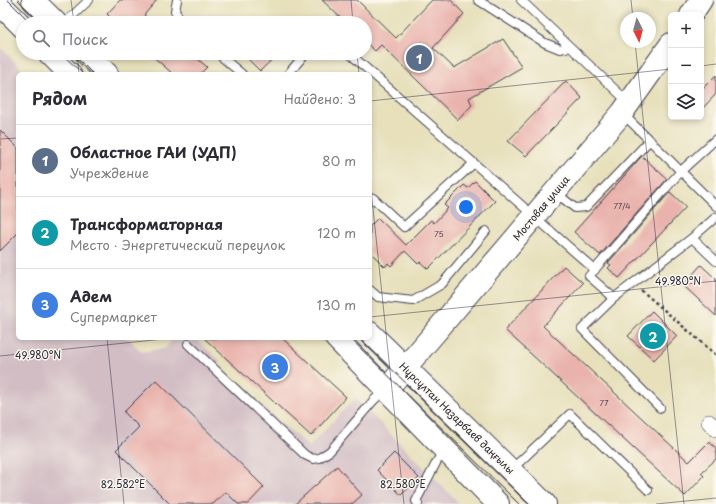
<!DOCTYPE html>
<html lang="ru">
<meta charset="utf-8">
<style>
body{margin:0;font-family:"Playpen Sans",sans-serif;background:#f2f2f3;color:#2b2b33}
.controls{position:absolute;right:12px;top:12px;display:grid;overflow:hidden;border-radius:6px;box-shadow:0 2px 6px #0003}
.controls button{width:36px;height:36px;display:grid;place-items:center;padding:0;border:0;border-bottom:1px solid #e1e1e2;background:#fff;color:#2b2b33;font:20px sans-serif}
.compass{position:absolute;left:620px;top:12px;width:36px;height:36px;border-radius:50%;background:#fff;box-shadow:0 2px 6px #0003;rotate:174deg}
.you{position:absolute;left:466px;top:207px;width:14px;height:14px;margin:-10px;border:3px solid #fff;border-radius:50%;background:#1a73e8;box-shadow:0 0 0 6px #1a73e833}
.badge{display:grid;place-items:center;width:26px;height:26px;border-radius:50%;background:#d93025;color:#fff;font-size:13px;font-weight:700}
.pin{position:absolute;translate:-50% -50%;border:2px solid #fff;box-shadow:0 1px 4px #0006}
.list{margin:0;padding:0;list-style:none}
h2{display:flex;justify-content:space-between;align-items:center;height:52px;margin:0;padding:0 16px;font-size:17px}
h2 small{font-size:13px;font-weight:400;color:#7c7c81}
.list li{display:grid;grid-template-columns:26px 1fr auto;gap:12px;align-items:center;box-sizing:border-box;height:72px;padding:0 16px;border-top:1px solid #e1e1e2}
.list b{display:block;font-size:15px;white-space:nowrap}
.list p{margin:0;font-size:13px;white-space:nowrap;color:#7c7c81}
.list em{font-size:13px;font-style:normal;color:#7c7c81}
.icon{flex:none;width:22px;height:22px;fill:none;stroke:currentColor;stroke-width:2;stroke-linecap:round;stroke-linejoin:round}
.map{position:relative;flex:none;width:716px;height:504px;overflow:hidden}
.search{position:absolute;background:#fff;box-shadow:0 2px 6px #0003;left:16px;top:16px;width:356px;height:44px;display:flex;align-items:center;gap:10px;box-sizing:border-box;padding:0 14px;border-radius:22px;color:#7c7c81;font-size:15px}
.panel{position:absolute;background:#fff;box-shadow:0 2px 6px #0003;left:16px;top:72px;width:356px;height:268px;border-radius:6px}
.map>svg:first-child{display:block}
.industrial{fill:#d2bdc5}
.building{fill:#e9b2ac}
.lines{fill:none;stroke-linecap:round;stroke-linejoin:round}
.lane-casing{stroke:#403e4e;stroke-width:10}
.street-casing{stroke:#403e4e;stroke-width:16}
.secondary-casing{stroke:#403e4e;stroke-width:24}
.primary-casing{stroke:#403e4e;stroke-width:24}
.path{stroke:#403e4e;stroke-width:2.5;stroke-dasharray:3 3;stroke-linecap:butt}
.lane{stroke:#fff;stroke-width:8}
.street{stroke:#fff;stroke-width:15}
.secondary{stroke:#fff;stroke-width:22}
.primary{stroke:#fff;stroke-width:22}
.tram{stroke:#22223b;stroke-width:1}
.ticks{fill:none;stroke:#22223b;stroke-width:1;stroke-opacity:0.45}
.labels{text-anchor:middle;stroke-width:3;stroke-linejoin:round;paint-order:stroke}
.number-label{font-size:8px;fill:#544657}
.street-label{font-size:10px;fill:#22223b;stroke:#fbf7ec}
.ticks-label{font-size:10px;text-anchor:middle;fill:#22223b;stroke:#fbf7ec;stroke-width:3;stroke-linejoin:round;paint-order:stroke}
</style>
<div class="map">
<svg width="716" height="504" viewBox="0 0 716 504">
<rect width="100%" height="100%" fill="#fbf7ec"/>
<filter id="ink" filterUnits="userSpaceOnUse"><feTurbulence type="fractalNoise" baseFrequency=".025" numOctaves="2"/><feDisplacementMap in="SourceGraphic" scale="8" xChannelSelector="R" yChannelSelector="G"/><feConvolveMatrix kernelMatrix="1 2 1 2 8 2 1 2 1" color-interpolation-filters="sRGB"/></filter>
<filter id="wash" filterUnits="userSpaceOnUse"><feTurbulence type="fractalNoise" baseFrequency=".012" numOctaves="4" result="noise"/><feDisplacementMap in="SourceGraphic" scale="16" xChannelSelector="R" yChannelSelector="G"/><feGaussianBlur stdDeviation="0.9" result="paint"/><feColorMatrix in="noise" values="0 0 0 0 0 0 0 0 0 0 0 0 0 0 0 0 0 1.4 0 .05"/><feComposite in="paint" operator="in"/></filter>
<g filter="url(#wash)">
<rect width="100%" height="100%" fill="#e7e0bb"/>
<path class="industrial" d="M 0,47 L 27,74 L 18,74 L 18,338 L 128,338 L 142,352 L 166,348 L 173,338 L 195,338 L 221,362 L 216,367 L 309,447 L 355,398 L 459,503 L 458,504 L 0,504 Z"/>
<g id="blocks">
<path class="building" d="M 120,0 L 157,0 L 144,15 L 153,23 L 116,23 L 107,14 Z
M 322,0 L 357,0 L 396,38 L 432,0 L 451,0 L 464,14 L 433,48 L 454,68 L 503,39 L 522,67 L 469,98 L 472,105 L 458,120 L 381,45 L 375,51 L 365,42 L 365,23 L 346,23 Z
M 149,53 L 191,53 L 207,67 L 200,74 L 173,74 Z
M 242,53 L 279,53 L 260,71 Z
M 716,75 L 716,94 L 701,110 L 701,90 Z
M 566,81 L 582,98 L 526,156 L 508,141 Z
M 0,130 L 18,148 L 18,233 L 0,251 Z
M 642,156 L 667,179 L 600,255 L 574,232 Z
M 475,181 L 495,201 L 428,269 L 420,262 L 418,264 L 405,251 L 391,266 L 388,263 L 385,267 L 370,252 L 370,226 L 378,218 L 406,245 L 431,220 L 434,223 L 448,208 L 444,205 L 464,185 L 468,188 Z
M 670,192 L 686,207 L 619,278 L 608,268 L 611,265 L 608,263 Z
M 701,265 L 716,279 L 716,316 L 683,285 Z
M 564,266 L 583,283 L 543,326 L 689,462 L 709,442 L 716,448 L 716,459 L 701,473 L 704,476 L 685,496 L 505,330 Z
M 652,311 L 677,336 L 654,360 L 628,336 Z
M 204,338 L 282,338 L 346,397 L 311,436 Z
M 156,380 L 264,487 L 248,504 L 238,504 L 226,492 L 213,504 L 170,504 L 116,450 L 139,427 L 124,412 Z
M 394,453 L 419,478 L 401,495 L 377,470 Z
M 337,466 L 362,495 L 352,504 L 295,504 Z"/>
</g>
</g>
<g filter="url(#ink)">
<use href="#blocks" fill-opacity="0" stroke="#403e4e" stroke-width="1"/>
<g class="lines">
<defs>
<path id="lane" d="M 177,0 L 175,11 L 182,23
M 478,0 L 545,43 L 560,49 L 570,47
M 521,0 L 628,102
M 65,23 L 89,0
M 217,53 L 242,74
M 349,53 L 595,270
M 288,74 L 306,53
M 622,113 L 716,206
M 555,192 L 575,208 L 586,207 L 650,140
M 370,201 L 373,198 L 404,227 L 474,163
M 692,238 L 716,261
M 370,290 L 378,297 L 413,301 L 442,284 L 486,231
M 614,298 L 589,276 L 681,171 L 716,139
M 188,344 L 305,455 L 313,459 L 319,458 L 330,451 L 374,400 L 386,389
M 660,408 L 582,329 L 614,298 L 692,238 L 716,217
M 511,470 L 570,414 L 648,490
M 418,504 L 416,501 L 443,450"/>
<path id="street" d="M 709,422 L 716,429"/>
<path id="secondary" d="M 691,15 L 701,0
M 387,389 L 622,113 L 671,44"/>
<path id="primary" d="M 33,0 L 56,23
M 0,4 L 23,27
M 49,53 L 70,74
M 86,53 L 107,74
M 370,333 L 545,504
M 336,338 L 498,504"/>
</defs>
<use href="#lane" class="lane-casing"/>
<use href="#street" class="street-casing"/>
<use href="#secondary" class="secondary-casing"/>
<use href="#primary" class="primary-casing"/>
<path class="path" d="M 641,290 L 716,355"/>
<use href="#lane" class="lane"/>
<use href="#street" class="street"/>
<use href="#secondary" class="secondary"/>
<use href="#primary" class="primary"/>
<path class="tram" d="M 8,0 L 31,23
M 18,0 L 41,23
M 61,53 L 83,74
M 72,53 L 93,74
M 350,338 L 519,504
M 360,338 L 529,504"/>
</g>
</g>
<path class="ticks" d="M 71,0 L 74,23M 351,0 L 353,23M 631,0 L 633,18M 635,42 L 684,504M 77,53 L 79,74M 357,53 L 359,74M 701,66 L 716,64M 370,101 L 671,69M 0,139 L 18,138M 370,180 L 404,504M 370,317 L 716,281M 107,338 L 124,504M 0,356 L 173,338M 656,504 L 716,498"/>
<g class="labels">
<g class="number-label">
<text x="622" y="209">77/4</text>
<text x="439" y="237">75</text>
<text x="604" y="406">77</text>
</g>
<g class="street-label">
<text transform="translate(541 208) rotate(-50)" y="4">Мостовая улица</text>
<text transform="translate(457 418) rotate(44)" y="4">Нұрсұлтан Назарбаев даңғылы</text>
</g>
</g>
<g class="ticks-label">
<text x="678" y="285">49.980°N</text>
<text x="38" y="359">49.980°N</text>
<text x="123" y="488">82.582°E</text>
<text x="403" y="488">82.580°E</text>
</g>
</svg>
<div class="controls">
<button>+</button>
<button>−</button>
<button><svg class="icon" aria-label="layers" viewBox="0 0 24 24"><path d="M12 4l9 5-9 5-9-5zM3 14l9 5 9-5"/></svg></button>
</div>
<svg class="compass" viewBox="-18 -18 36 36"><path d="M0-13l5 13h-10z" fill="#e53935"/><path d="M0 13l5-13h-10z" fill="#7c7c81"/></svg>
<div class="you"></div>
<div class="pin badge" style="left:419px;top:58px;background:#5c6f8a">1</div>
<div class="pin badge" style="left:653px;top:336px;background:#0f9aa8">2</div>
<div class="pin badge" style="left:275px;top:367px;background:#3f7fe0">3</div>
<div class="search"><svg class="icon" aria-label="search" viewBox="0 0 24 24"><circle cx="10" cy="10" r="6"/><path d="M15 15l6 6"/></svg>Поиск</div>
<section class="panel">
<h2>Рядом<small>Найдено: 3</small></h2>
<ul class="list">
<li><span class="badge" style="background:#5c6f8a">1</span><div><b>Областное ГАИ (УДП)</b><p>Учреждение</p></div><em>80 m</em></li>
<li><span class="badge" style="background:#0f9aa8">2</span><div><b>Трансформаторная</b><p>Место · Энергетический переулок</p></div><em>120 m</em></li>
<li><span class="badge" style="background:#3f7fe0">3</span><div><b>Адем</b><p>Супермаркет</p></div><em>130 m</em></li>
</ul>
</section>
</div>
